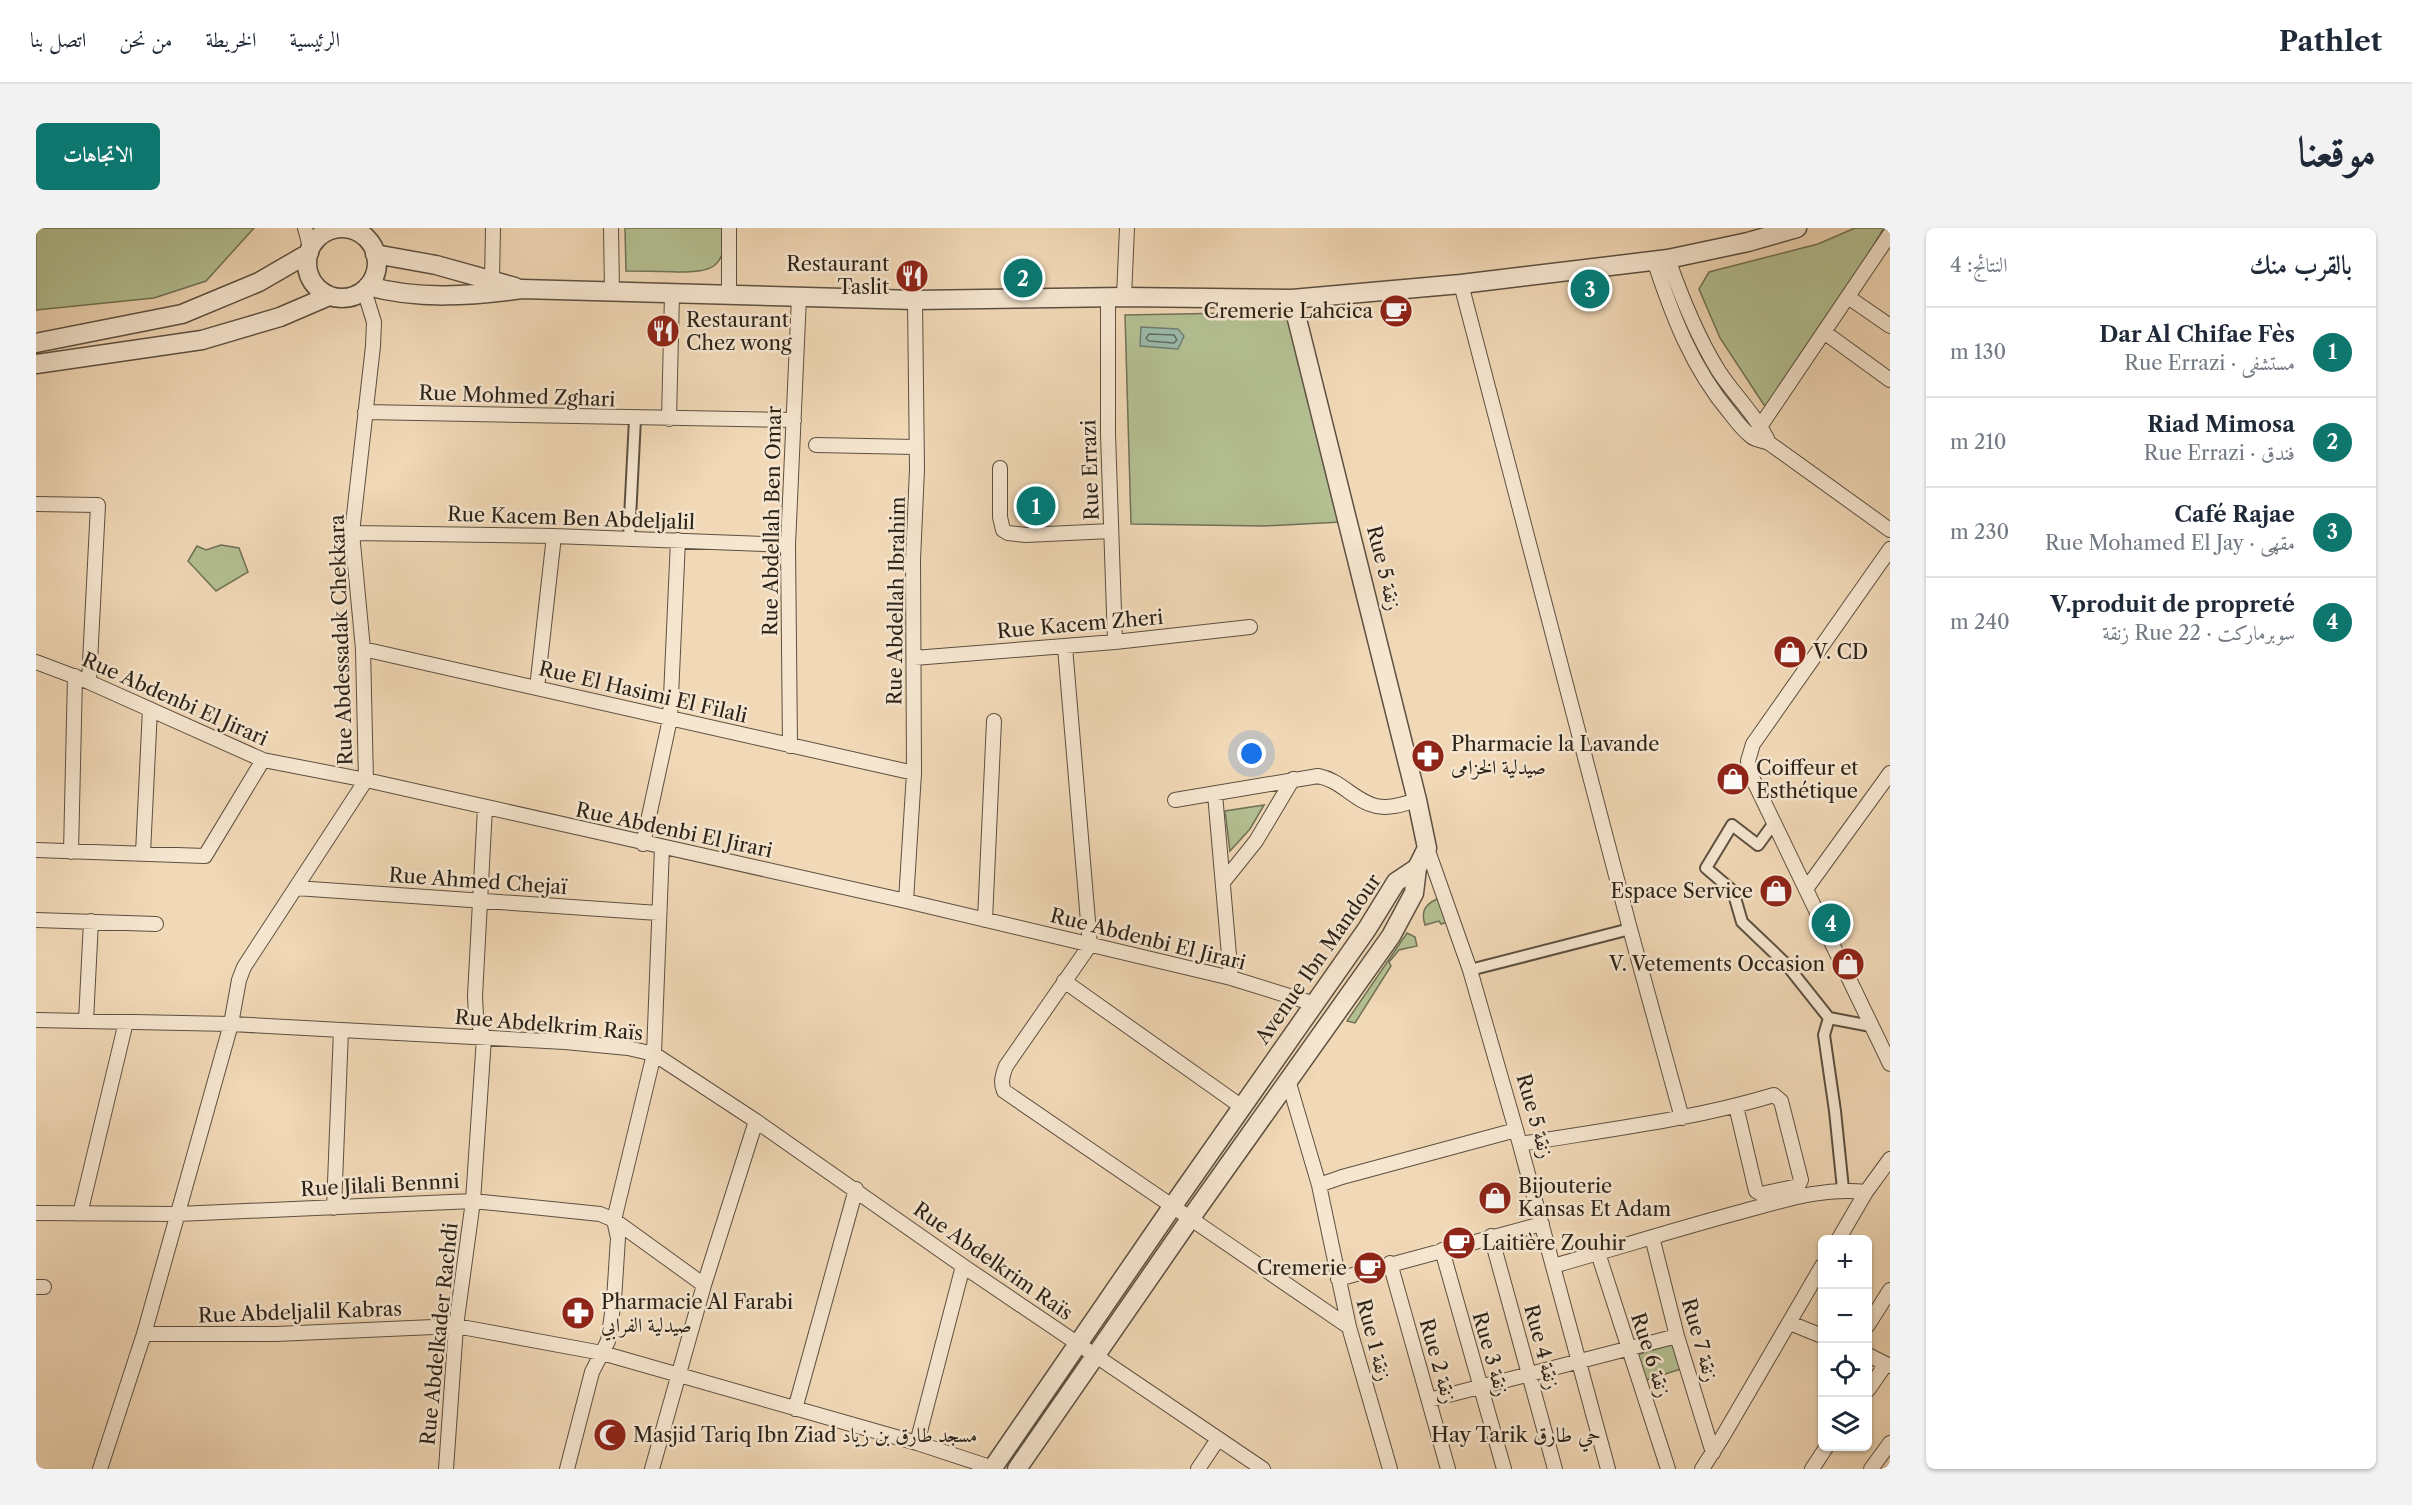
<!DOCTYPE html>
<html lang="ar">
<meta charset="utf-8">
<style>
body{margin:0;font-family:"Libre Caslon Text",Amiri,serif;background:#f2f2f3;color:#1f2937;direction:rtl}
.controls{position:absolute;right:18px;bottom:18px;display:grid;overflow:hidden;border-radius:9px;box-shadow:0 2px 4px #0004}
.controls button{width:54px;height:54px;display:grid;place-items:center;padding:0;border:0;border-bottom:2px solid #e0e1e3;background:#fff;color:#1f2937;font:30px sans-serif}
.you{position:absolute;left:1216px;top:526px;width:21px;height:21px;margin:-15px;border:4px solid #fff;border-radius:50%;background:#1a73e8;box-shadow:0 0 0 9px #1a73e833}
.badge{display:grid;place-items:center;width:39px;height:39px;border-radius:50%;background:#0f766e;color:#fff;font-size:20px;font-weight:700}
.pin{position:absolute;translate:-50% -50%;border:3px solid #fff;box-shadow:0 2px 6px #0006}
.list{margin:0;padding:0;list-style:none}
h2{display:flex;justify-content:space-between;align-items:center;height:78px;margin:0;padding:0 24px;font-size:26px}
h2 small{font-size:20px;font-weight:400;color:#747a83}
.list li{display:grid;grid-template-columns:39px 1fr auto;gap:18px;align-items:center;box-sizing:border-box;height:90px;padding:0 24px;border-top:2px solid #e0e1e3}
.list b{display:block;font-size:22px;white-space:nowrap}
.list p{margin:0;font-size:20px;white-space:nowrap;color:#747a83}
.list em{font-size:20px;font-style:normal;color:#747a83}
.icon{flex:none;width:33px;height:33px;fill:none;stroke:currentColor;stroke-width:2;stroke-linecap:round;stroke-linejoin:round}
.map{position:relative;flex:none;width:1854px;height:1241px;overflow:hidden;direction:ltr;border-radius:9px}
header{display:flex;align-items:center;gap:36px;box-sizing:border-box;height:84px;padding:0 30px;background:#fff;border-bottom:2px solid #e0e1e3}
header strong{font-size:28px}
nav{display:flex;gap:33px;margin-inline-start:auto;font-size:21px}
.intro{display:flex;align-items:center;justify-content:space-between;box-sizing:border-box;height:144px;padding:0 36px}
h1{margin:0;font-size:42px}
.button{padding:15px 27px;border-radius:9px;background:#0f766e;color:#fff;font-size:21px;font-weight:700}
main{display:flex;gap:36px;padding:0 36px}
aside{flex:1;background:#fff;border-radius:9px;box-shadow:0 2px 4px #0004}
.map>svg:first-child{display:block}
.green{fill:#b4c092;stroke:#707256;stroke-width:1.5}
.water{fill:#9bbaab;stroke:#6e7e71;stroke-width:1.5}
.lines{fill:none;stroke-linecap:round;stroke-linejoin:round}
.shore{stroke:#636e62;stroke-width:1.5}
.pedestrian-casing{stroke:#5c5040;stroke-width:14}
.minor-casing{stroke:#5c5040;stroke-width:16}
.tertiary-casing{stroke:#5c5040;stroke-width:21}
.pedestrian{stroke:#f6e6d0;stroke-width:10}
.minor{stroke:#f6e6d0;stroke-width:14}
.tertiary{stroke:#f6e6d0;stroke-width:18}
.labels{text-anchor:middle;stroke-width:5;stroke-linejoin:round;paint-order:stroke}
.poi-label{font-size:20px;fill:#2b2319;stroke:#f6e6d0;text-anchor:start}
.street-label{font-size:20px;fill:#2b2319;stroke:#f6e6d0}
.neighbourhood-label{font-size:21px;fill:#2b2319;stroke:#f6e6d0}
</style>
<header>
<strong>Pathlet</strong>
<nav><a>الرئيسية</a><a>الخريطة</a><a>من نحن</a><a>اتصل بنا</a></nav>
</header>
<div class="intro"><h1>موقعنا</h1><a class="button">الاتجاهات</a></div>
<main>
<aside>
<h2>بالقرب منك<small>النتائج: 4</small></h2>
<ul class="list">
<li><span class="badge">1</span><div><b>Dar Al Chifae Fès</b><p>مستشفى · Rue Errazi</p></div><em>130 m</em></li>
<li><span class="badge">2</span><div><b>Riad Mimosa</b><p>فندق · Rue Errazi</p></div><em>210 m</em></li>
<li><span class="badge">3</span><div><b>Café Rajae</b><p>مقهى · Rue Mohamed El Jay</p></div><em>230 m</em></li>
<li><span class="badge">4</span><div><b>V.produit de propreté</b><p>سوبرماركت · Rue 22 زنقة</p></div><em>240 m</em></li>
</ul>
</aside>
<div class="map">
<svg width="1854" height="1241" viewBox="0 0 1854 1241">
<rect width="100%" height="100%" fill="#f1d8b6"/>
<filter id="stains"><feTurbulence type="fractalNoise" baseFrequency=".00333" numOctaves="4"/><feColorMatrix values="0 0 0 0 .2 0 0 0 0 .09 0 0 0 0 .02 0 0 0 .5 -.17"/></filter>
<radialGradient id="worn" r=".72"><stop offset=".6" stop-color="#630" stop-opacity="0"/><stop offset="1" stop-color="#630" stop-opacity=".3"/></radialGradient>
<path class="green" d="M 0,0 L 218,0 L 170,53 L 118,70 L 0,82 Z
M 589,0 L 689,0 C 689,40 678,44 641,44 C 624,43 607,43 590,43 Z
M 1819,0 L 1848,0 L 1741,176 L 1728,177 L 1684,110 L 1663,61 L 1673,44 L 1782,16 Z
M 1251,84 L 1305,294 L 1228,298 L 1095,296 L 1089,87 Z
M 185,317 L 203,320 L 212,344 L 180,363 L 152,333 L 161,318 L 170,322 Z
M 1228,577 L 1214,601 L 1194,623 L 1189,583 Z
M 1401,671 L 1408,677 L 1415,693 L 1405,696 L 1403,693 L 1389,697 C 1385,684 1388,677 1401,671 Z
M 1371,705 L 1379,709 L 1381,718 L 1363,722 L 1353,734 L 1355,738 L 1319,795 L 1311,793 Z
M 1636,1116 L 1645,1141 L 1607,1153 L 1600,1127 Z"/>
<path class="water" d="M 1105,99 L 1142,101 L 1148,108 L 1142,121 L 1104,118 Z"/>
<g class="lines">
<path class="shore" d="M 1113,106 L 1138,107 L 1141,112 L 1138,115 L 1113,113 L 1110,110 Z"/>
<defs>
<path id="pedestrian" d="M 593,310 L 599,191
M 1738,595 L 1722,617 L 1696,597 L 1670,640 L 1697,663 L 1706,694 L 1750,736 L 1793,790 L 1835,798
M 1434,742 L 1594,701
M 1793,790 L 1788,807 L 1799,883 L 1807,961"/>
<path id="minor" d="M 269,0 L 274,19
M 323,0 L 326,7
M 575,0 L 576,64
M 693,0 L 693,66
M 1618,32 C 1636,87 1656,140 1694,185 C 1700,193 1708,203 1716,209 C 1720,212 1728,213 1733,215 C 1721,188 1698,167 1682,142 C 1661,108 1645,68 1632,31
M 456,52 L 457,0
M 1425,56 L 1594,701 L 1646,890
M 1072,69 L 1072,206 L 1079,414
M 1088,69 L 1091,0
M 1812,69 L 1854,98
M 1788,104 L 1854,152
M 329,184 L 758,192
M 633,191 L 636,66
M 1721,203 L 1854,6
M 1733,215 L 1854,302
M 780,217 L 880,219
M 964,240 L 964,289 L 967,302 L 972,305 L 990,307 L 1075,303
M 0,276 L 62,277 L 53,454
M 316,305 L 518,308 L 752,317
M 1854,321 L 1717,516 L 1712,533 L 1713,543 L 1854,836
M 1029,419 L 1054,717 L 970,838 C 967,846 964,854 968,863 L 1313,1099
M 327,421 L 878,545
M 878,430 L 1079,414 L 1214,399
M 0,434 L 53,454 L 227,532 L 330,552 L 870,673 L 1195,750 L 1279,776
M 501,460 L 518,308
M 754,518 L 752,317 L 763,69
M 1179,566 L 1195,750
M 1139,572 L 1282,548 C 1305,552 1318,573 1340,578 C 1354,581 1368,576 1381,572
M 607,616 L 634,491 L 642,312
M 1391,620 L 1434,742 L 1480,902 L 1572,1241
M 0,622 L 169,628 L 227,532
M 35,624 L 39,448
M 107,625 L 114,481
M 1188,653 L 1220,613 L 1257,551
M 260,660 L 622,685
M 1770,661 L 1854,545
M 870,673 L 878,545 L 877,332 L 881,241 L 879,72
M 0,692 L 120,696
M 949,692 L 958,493
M 1028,753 L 1206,879
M 0,792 L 195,796 L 305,802 L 529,814 L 592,820 L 618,826 L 720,893 L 927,1038 L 1227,1241
M 50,793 L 55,693
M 1252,852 L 1283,957 L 1313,1099 L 1354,1241
M 1484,916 C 1569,902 1655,892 1738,867 L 1745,873 L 1765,952 L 1762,958 L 1725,966 L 1720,963 L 1700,878
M 1283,957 L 1306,949 L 1480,902
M 298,980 L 305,802
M 0,985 L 142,986 L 437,973 L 564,986 L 578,992 L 668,1057
M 44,986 L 90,794
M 1455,1008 L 1519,1241
M 1616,1009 L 1641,1108 L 1677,1225
M 1802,1012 L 1830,964 L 1854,931
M 1406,1022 L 1468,1241
M 1562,1025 L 1632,1241
M 1354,1035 L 1412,1241
M 1517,1038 C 1581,1020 1644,1000 1708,983 C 1749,972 1788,959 1830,964
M 1302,1051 L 1506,996
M 0,1059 L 8,1059
M 1754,1095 L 1786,1108
M 1832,1097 L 1854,1062
M 108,1106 L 240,1106 L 420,1098 L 566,1125 L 881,1215 L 957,1240
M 1832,1127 L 1854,1138
M 1832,1162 L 1850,1136
M 1393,1172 L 1641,1108
M 759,1181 L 820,961
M 881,1215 L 927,1038
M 64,1241 L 108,1106 L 195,796 L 203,752 L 208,739 L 330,552 L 327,421 L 316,305 L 337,118 L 338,94 L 328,62
M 410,1241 L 420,1098 L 437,973 L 448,810 L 440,788 L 439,768 L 449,580
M 531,1241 L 556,1144 L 572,1113 L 578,1072 L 582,1010 L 578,992 L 618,826 L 626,619
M 616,1241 L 668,1057 L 720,893
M 1162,1241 L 1182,1211
M 1666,1241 L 1687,1208 L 1786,1038
M 1776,1241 L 1791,1218
M 1835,1241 L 1854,1215"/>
<path id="tertiary" d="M271 35a35 35 0 1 1 70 0a35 35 0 1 1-70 0Z
M 339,26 L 400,37 L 479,59
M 332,58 C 382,72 436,68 486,61 L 879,72 L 1088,69 L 1256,71 L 1425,56 L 1632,31 L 1712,14 L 1761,0
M 0,115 L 146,86 L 223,54 L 273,25
M 0,136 L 166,112 L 244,89 L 293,68
M 956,1241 L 1136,979 L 1331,701 L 1360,654 L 1381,640
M 981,1241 L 1154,991 L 1355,708 L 1378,665 L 1381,640 L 1391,620 L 1381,572 L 1256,71"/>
</defs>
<use href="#pedestrian" class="pedestrian-casing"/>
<use href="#minor" class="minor-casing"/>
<use href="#tertiary" class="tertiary-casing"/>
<use href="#pedestrian" class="pedestrian"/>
<use href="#minor" class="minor"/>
<use href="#tertiary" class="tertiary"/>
</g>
<defs>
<symbol id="restaurant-disc" viewBox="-11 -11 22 22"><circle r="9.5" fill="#8f2418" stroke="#f6e6d0"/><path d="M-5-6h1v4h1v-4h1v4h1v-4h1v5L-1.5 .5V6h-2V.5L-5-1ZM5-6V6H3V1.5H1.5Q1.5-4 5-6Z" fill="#fff"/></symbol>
<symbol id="cafe-disc" viewBox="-11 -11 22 22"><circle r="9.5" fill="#8f2418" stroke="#f6e6d0"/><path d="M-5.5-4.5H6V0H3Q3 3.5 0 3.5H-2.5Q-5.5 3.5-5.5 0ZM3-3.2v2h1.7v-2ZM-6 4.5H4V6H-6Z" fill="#fff"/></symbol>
<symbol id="shop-disc" viewBox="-11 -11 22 22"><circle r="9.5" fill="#8f2418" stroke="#f6e6d0"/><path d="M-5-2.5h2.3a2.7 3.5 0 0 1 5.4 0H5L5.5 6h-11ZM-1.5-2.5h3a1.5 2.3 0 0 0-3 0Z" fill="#fff"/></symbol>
<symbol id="pharmacy-disc" viewBox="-11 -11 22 22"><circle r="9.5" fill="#8f2418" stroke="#f6e6d0"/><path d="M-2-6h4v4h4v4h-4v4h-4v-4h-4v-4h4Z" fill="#fff"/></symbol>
<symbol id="mosque-disc" viewBox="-11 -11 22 22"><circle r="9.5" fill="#8f2418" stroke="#f6e6d0"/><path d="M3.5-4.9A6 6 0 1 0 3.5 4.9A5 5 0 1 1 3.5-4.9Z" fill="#fff"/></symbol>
</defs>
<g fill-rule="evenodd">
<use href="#restaurant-disc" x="857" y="29" width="38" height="38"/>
<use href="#cafe-disc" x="1341" y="64" width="38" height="38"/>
<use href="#restaurant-disc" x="608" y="84" width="38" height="38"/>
<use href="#shop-disc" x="1735" y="405" width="38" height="38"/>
<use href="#pharmacy-disc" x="1373" y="509" width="38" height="38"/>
<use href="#shop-disc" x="1678" y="532" width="38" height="38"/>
<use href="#shop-disc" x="1721" y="644" width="38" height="38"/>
<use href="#shop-disc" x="1793" y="717" width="38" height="38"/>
<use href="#shop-disc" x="1440" y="951" width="38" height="38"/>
<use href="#cafe-disc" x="1404" y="996" width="38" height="38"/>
<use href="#cafe-disc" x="1315" y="1021" width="38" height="38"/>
<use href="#pharmacy-disc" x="523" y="1066" width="38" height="38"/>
<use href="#mosque-disc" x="555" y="1188" width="38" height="38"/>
</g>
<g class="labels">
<g class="poi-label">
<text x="853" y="43" text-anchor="end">Restaurant<tspan x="853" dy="23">Taslit</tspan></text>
<text x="1337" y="90" text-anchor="end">Cremerie Lahcica</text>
<text x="650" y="99">Restaurant<tspan x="650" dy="23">Chez wong</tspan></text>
<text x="1777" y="431">V. CD</text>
<text x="1415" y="523">Pharmacie la Lavande<tspan x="1415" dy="23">صيدلية الخزامى</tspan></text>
<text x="1720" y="547">Coiffeur et<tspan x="1720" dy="23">Esthétique</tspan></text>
<text x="1717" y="670" text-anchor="end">Espace Service</text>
<text x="1789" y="743" text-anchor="end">V. Vetements Occasion</text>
<text x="1482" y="965">Bijouterie<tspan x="1482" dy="23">Kansas Et Adam</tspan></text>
<text x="1446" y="1022">Laitière Zouhir</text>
<text x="1311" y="1047" text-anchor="end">Cremerie</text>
<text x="565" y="1081">Pharmacie Al Farabi<tspan x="565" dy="23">صيدلية الفرابي</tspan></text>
<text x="597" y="1214">Masjid Tariq Ibn Ziad مسجد طارق بن زياد</text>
</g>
<g class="street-label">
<text transform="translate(481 168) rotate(2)" y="7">Rue Mohmed Zghari</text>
<text transform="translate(1054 242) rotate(-92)" y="7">Rue Errazi</text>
<text transform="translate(535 290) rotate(2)" y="7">Rue Kacem Ben Abdeljalil</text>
<text transform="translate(736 293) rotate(-89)" y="7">Rue Abdellah Ben Omar</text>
<text transform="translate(1348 340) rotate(76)" y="7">Rue 5 زنقة</text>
<text transform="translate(860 373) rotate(-89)" y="7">Rue Abdellah Ibrahim</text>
<text transform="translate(1044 396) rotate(-5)" y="7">Rue Kacem Zheri</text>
<text transform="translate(305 412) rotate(-92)" y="7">Rue Abdessadak Chekkara</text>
<text transform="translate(607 464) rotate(13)" y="7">Rue El Hasimi El Filali</text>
<text transform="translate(139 471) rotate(24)" y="7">Rue Abdenbi El Jirari</text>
<text transform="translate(638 602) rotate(12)" y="7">Rue Abdenbi El Jirari</text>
<text transform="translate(442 653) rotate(4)" y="7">Rue Ahmed Chejaï</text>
<text transform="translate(1112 711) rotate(14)" y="7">Rue Abdenbi El Jirari</text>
<text transform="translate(1282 731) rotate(-55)" y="7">Avenue Ibn Mandour</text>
<text transform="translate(513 797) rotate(5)" y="7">Rue Abdelkrim Raïs</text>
<text transform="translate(1499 888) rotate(74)" y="7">Rue 5 زنقة</text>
<text transform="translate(344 957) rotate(-3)" y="7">Rue Jilali Bennni</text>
<text transform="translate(957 1033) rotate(35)" y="7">Rue Abdelkrim Raïs</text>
<text transform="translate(264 1084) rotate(-2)" y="7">Rue Abdeljalil Kabras</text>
<text transform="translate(403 1106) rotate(-84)" y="7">Rue Abdelkader Rachdi</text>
<text transform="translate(1338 1112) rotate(75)" y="7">Rue 1 زنقة</text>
<text transform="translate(1664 1112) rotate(74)" y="7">Rue 7 زنقة</text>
<text transform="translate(1506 1119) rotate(75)" y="7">Rue 4 زنقة</text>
<text transform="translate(1455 1126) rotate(74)" y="7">Rue 3 زنقة</text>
<text transform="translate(1615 1127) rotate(72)" y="7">Rue 6 زنقة</text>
<text transform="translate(1402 1133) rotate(74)" y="7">Rue 2 زنقة</text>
</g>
<g class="neighbourhood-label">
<text x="1480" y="1214">Hay Tarik حي طارق</text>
</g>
</g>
<rect width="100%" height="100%" filter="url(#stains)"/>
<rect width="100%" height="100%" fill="url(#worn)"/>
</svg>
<div class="controls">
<button>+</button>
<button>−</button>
<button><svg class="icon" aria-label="locate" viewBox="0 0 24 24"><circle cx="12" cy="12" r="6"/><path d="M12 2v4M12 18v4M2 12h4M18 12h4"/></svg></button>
<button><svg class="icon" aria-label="layers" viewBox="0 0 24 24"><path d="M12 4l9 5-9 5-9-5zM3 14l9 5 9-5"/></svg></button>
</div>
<div class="you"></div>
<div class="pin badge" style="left:1000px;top:278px">1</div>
<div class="pin badge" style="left:987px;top:50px">2</div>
<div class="pin badge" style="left:1554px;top:61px">3</div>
<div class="pin badge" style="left:1795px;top:695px">4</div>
</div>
</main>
